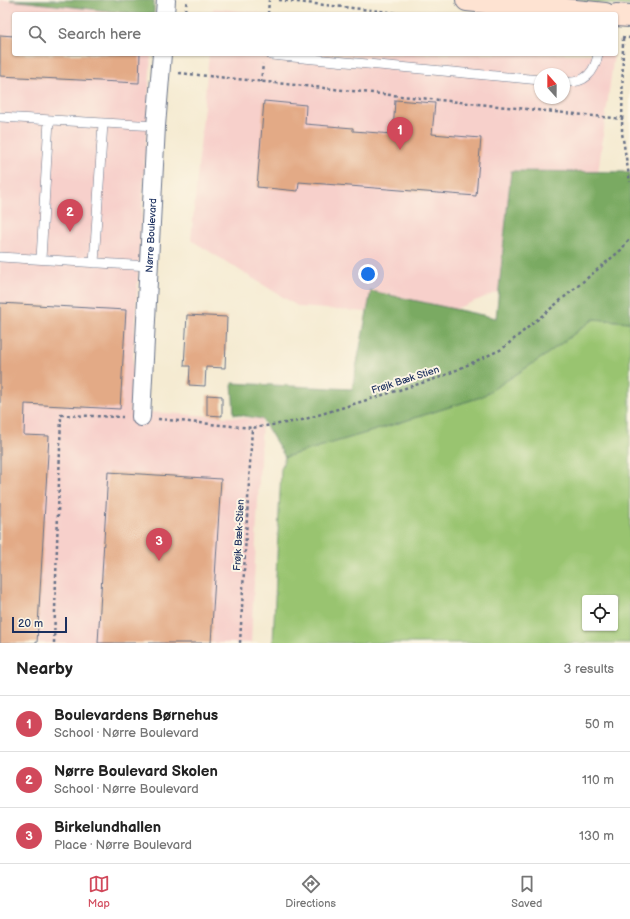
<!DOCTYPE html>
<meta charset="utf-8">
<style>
body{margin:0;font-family:"Balsamiq Sans",sans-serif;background:#f2f2f2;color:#222}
.controls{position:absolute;right:12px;bottom:12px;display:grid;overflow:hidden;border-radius:4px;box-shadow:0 1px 3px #0004}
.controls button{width:36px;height:36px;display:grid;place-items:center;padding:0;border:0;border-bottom:1px solid #e0e0e0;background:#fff;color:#222;font:20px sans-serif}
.compass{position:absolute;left:534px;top:68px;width:36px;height:36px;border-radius:50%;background:#fff;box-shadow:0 1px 3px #0004;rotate:339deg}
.scale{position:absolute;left:12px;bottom:10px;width:55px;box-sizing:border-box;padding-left:4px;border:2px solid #1b2f5e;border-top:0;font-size:11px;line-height:14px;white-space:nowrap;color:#1b2f5e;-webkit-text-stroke:3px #fcf5e5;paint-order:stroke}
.you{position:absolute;left:368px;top:274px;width:14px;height:14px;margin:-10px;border:3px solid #fff;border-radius:50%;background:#1a73e8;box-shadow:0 0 0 6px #1a73e833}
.badge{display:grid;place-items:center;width:26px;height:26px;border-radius:50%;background:#d1495b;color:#fff;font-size:13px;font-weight:700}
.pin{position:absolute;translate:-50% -33px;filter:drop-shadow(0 1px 2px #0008)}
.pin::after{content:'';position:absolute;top:21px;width:14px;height:12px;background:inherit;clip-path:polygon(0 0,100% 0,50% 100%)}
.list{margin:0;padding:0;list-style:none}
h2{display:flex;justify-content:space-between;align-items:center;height:52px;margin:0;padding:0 16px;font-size:17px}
h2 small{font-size:13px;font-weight:400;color:#767676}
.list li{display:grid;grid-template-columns:26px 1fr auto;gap:12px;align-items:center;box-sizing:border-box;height:56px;padding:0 16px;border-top:1px solid #e0e0e0}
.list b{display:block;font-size:15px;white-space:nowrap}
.list p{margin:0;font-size:13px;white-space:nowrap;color:#767676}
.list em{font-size:13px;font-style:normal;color:#767676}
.icon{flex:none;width:22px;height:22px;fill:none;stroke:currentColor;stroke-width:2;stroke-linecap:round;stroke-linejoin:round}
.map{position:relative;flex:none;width:630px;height:643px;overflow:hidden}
.search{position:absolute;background:#fff;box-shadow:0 1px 3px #0004;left:12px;right:12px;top:12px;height:44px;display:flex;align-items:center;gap:10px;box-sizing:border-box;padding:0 14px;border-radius:4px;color:#767676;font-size:15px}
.sheet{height:220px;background:#fff}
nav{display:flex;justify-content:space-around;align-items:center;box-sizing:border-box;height:56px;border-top:1px solid #e0e0e0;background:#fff;font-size:11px;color:#767676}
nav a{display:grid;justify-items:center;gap:2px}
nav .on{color:#d1495b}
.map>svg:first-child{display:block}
.built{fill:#f7d0cb;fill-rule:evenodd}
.green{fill:#99c470;stroke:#5a7a67;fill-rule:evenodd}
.forest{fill:#7aaa62;stroke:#4a6c60}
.building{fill:#e3aa86}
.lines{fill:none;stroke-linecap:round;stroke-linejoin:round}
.lane-casing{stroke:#677187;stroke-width:10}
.street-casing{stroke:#677187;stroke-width:20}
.secondary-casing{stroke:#677187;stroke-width:24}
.path{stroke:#677187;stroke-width:2.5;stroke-dasharray:3 3;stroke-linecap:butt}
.lane{stroke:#fff;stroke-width:9}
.street{stroke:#fff;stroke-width:18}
.secondary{stroke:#fee3d2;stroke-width:22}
.labels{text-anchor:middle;stroke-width:4;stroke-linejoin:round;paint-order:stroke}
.street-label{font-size:10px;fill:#1b2f5e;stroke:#fcf5e5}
</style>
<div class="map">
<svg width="630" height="643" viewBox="0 0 630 643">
<rect width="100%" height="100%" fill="#fcf5e5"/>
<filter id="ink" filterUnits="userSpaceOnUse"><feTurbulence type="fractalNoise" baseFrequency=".025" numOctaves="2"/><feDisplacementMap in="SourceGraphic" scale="8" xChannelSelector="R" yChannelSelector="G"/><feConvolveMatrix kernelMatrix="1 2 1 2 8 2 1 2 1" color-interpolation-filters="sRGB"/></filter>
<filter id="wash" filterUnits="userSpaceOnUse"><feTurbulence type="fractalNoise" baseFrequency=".012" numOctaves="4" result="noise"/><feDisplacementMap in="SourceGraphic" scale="16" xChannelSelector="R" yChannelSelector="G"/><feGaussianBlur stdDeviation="0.9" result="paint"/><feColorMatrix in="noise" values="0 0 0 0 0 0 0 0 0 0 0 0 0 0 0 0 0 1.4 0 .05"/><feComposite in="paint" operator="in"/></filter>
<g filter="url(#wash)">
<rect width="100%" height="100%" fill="#f5ebd2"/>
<path class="built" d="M 0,0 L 10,0 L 137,14 L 14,14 L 14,54 L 151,54 L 130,411 L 262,419 L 251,643 L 0,643 Z
M 213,8 L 265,14 L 213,14 Z
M 209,54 L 614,54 L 594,203 L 520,283 L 435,317 L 299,307 L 191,240 ZM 540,74 L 564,74 L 564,98 L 540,98 Z"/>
<path class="green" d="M 569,0 L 630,0 L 630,6 Z
M 594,319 L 630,322 L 630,643 L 273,643 L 281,469 L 285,457 L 376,430 L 481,397 L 543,357 ZM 585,598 L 615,598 L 615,628 L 585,628 Z"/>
<path class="forest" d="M 10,0 L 154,0 L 154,14 L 137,14 Z
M 511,171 L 630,172 L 630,322 L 594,319 L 543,357 L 481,397 L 376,430 L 285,457 L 262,419 L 234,414 L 232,383 L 352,389 L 371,291 L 496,318 Z"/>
<g id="blocks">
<path class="building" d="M 0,35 L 14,36 L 14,54 L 140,54 L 139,83 L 0,76 Z
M 395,100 L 435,103 L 432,134 L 481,138 L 476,196 L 299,182 L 298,191 L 257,187 L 264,101 L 306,105 L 305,124 L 353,128 L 353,131 L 393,134 Z
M 0,303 L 126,310 L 120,409 L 25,404 L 24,435 L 49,436 L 37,643 L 0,643 Z
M 187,315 L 227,317 L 225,368 L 206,367 L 205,386 L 189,385 L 190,366 L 184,366 Z
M 207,395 L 222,396 L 222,416 L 207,415 Z
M 108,472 L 221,479 L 211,643 L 98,643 Z"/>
</g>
</g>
<g filter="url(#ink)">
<use href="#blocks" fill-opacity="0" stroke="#677187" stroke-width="1"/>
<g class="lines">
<defs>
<path id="lane" d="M 271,55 L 540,80
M 564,82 C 584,84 595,73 598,54
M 0,117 L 156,126
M 0,257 L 149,266
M 41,259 L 49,120
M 94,263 L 103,123"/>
<g id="street">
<path d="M 165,14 L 166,0"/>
<path id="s1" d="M 141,417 L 156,126 L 162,54"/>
</g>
<path id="secondary" d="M 467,0 L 605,14
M 616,15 L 630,16"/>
</defs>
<use href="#lane" class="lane-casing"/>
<use href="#street" class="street-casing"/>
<use href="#secondary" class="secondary-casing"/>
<path class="path" d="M 279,0 L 407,14
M 185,11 L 187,0
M 268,14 L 269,0
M 622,37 L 630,38
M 623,38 L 622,133 L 630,182
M 179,73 L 623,119
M 261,82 L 263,64
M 158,419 L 252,428 L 299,421 L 441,377 L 502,349 L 621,250 L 630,238
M 54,643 L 61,415 L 123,417
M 240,643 L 252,428"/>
<use href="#lane" class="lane"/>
<use href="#street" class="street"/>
<use href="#secondary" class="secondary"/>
</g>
</g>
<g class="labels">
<g class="street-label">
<text dy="4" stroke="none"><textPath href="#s1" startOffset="182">Nørre Boulevard</textPath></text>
<text transform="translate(405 379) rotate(-18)" y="4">Frøjk Bæk Stien</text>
<text transform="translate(238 535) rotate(-87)" y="4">Frøjk Bæk-Stien</text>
</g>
</g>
</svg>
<div class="controls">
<button><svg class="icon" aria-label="locate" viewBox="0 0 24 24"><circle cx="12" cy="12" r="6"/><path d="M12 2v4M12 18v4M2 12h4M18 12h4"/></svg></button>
</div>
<svg class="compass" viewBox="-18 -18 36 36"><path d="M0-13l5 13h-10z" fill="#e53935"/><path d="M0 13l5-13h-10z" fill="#767676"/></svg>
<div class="scale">20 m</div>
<div class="you"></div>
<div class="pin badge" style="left:400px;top:150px">1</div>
<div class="pin badge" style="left:70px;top:232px">2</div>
<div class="pin badge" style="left:159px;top:561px">3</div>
<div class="search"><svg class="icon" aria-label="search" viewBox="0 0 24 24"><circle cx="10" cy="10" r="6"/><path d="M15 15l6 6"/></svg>Search here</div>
</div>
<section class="sheet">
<h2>Nearby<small>3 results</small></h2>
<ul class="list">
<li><span class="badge">1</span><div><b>Boulevardens Børnehus</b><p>School · Nørre Boulevard</p></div><em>50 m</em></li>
<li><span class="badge">2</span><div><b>Nørre Boulevard Skolen</b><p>School · Nørre Boulevard</p></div><em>110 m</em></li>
<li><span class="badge">3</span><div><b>Birkelundhallen</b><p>Place · Nørre Boulevard</p></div><em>130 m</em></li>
</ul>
</section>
<nav>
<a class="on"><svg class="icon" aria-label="map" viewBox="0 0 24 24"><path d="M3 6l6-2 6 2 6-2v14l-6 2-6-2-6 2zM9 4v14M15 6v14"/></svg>Map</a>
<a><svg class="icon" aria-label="directions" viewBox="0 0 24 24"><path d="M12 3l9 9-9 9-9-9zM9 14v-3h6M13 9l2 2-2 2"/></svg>Directions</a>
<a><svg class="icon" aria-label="saved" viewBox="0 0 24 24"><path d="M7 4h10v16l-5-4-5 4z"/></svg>Saved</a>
</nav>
